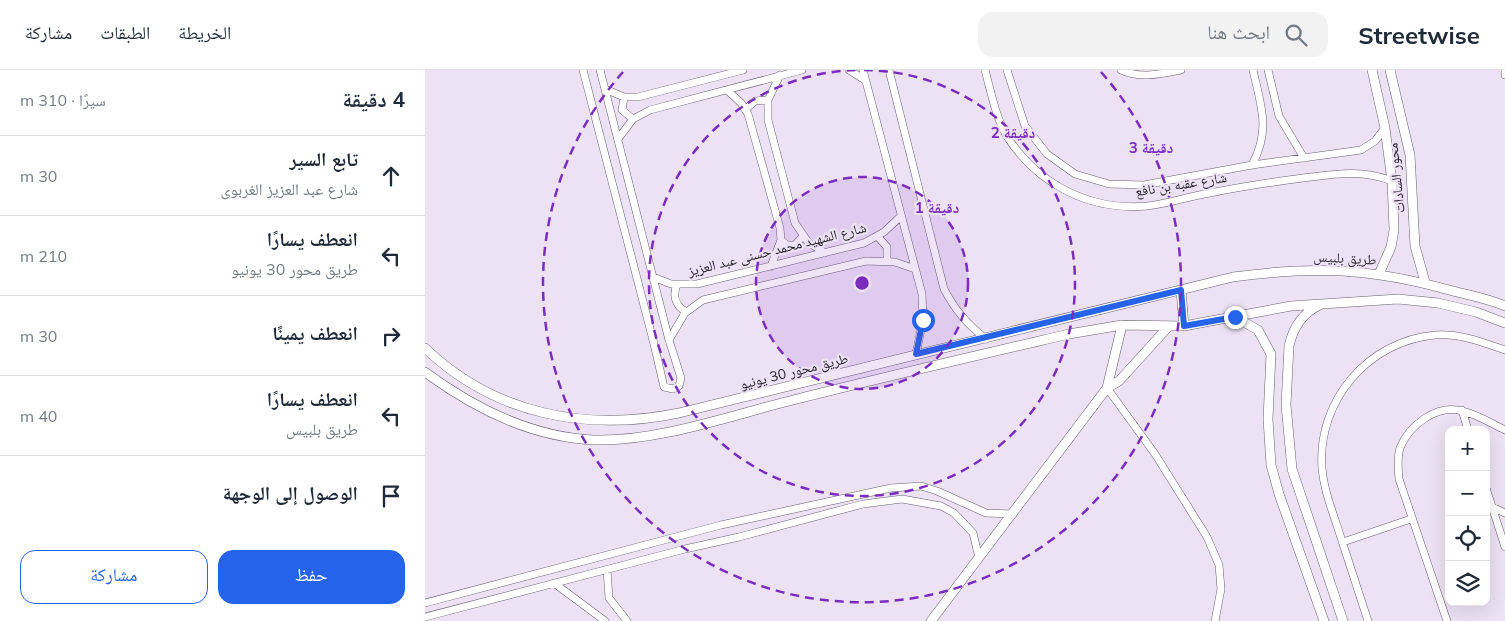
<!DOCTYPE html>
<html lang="ar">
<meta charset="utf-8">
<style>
body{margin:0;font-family:Mulish,"Noto Naskh Arabic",sans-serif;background:#f2f2f3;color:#1f2937;direction:rtl}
.controls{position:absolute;right:15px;bottom:15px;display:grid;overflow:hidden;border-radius:10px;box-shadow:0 5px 20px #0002}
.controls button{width:45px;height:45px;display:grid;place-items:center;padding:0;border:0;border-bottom:1px solid #e0e1e3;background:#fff;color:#1f2937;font:25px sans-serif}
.stop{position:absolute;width:15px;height:15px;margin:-11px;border:4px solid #2563eb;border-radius:50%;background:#fff}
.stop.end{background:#2563eb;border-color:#fff;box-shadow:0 1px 5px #0008}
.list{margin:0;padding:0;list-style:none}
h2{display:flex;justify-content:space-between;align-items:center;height:65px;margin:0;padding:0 20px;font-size:21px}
h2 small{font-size:16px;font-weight:400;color:#747a83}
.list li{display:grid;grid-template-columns:32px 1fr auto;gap:15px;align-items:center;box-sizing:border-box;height:80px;padding:0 20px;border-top:1px solid #e0e1e3}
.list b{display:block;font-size:19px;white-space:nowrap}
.list p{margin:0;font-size:16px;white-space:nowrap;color:#747a83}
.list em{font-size:16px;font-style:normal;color:#747a83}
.actions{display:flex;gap:10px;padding:15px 20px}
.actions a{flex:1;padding:11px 0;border:1px solid #2563eb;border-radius:15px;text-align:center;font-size:18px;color:#2563eb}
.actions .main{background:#2563eb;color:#fff}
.icon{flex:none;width:28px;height:28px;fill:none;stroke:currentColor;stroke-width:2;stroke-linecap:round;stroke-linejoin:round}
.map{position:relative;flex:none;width:1080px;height:551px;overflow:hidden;direction:ltr}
header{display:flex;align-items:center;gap:30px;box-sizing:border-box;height:70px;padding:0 25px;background:#fff;border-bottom:1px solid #e0e1e3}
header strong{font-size:24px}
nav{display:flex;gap:28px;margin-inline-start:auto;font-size:18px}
.search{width:350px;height:45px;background:#f2f2f3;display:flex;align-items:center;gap:12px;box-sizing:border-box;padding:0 18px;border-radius:15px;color:#747a83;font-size:19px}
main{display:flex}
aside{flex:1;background:#fff}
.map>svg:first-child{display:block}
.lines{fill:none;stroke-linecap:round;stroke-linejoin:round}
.minor-casing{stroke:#665e6e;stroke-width:8}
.tertiary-casing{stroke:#665e6e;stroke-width:10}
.minor{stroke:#fff;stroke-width:7}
.tertiary{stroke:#fff;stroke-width:9}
.route{stroke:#2563eb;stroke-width:6}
.ring{fill:none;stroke:#7b2cbf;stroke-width:2.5;stroke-dasharray:9 6}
.labels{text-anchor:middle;stroke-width:4.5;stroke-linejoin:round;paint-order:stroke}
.street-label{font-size:14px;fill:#262229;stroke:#ece2f4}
.centre{fill:#7b2cbf;stroke:#ece2f4;stroke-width:2.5}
.ring-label{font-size:15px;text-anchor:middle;font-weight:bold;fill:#7b2cbf;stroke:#ece2f4;stroke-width:4.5;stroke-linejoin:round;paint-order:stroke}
</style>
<header>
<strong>Streetwise</strong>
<div class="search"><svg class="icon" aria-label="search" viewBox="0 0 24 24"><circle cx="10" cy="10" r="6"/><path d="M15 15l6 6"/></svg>ابحث هنا</div>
<nav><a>الخريطة</a><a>الطبقات</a><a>مشاركة</a></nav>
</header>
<main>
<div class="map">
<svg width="1080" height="551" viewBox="0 0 1080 551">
<rect width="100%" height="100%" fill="#ece2f4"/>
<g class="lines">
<defs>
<path id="minor" d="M 158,0 L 229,274 L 239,317 L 248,319 L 254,316 L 256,308 L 244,270 L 175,0
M 424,0 L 440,10
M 438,0 L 497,224 L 498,250 L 491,284
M 464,0 L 519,219 C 530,240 542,254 561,269
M 560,0 C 566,22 571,49 583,68 C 614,115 665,141 722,136 C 743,134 764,126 785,123 C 815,117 847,112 878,108 C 910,104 937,99 967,111
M 582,0 L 600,56 L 622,84 L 650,104 L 684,114 L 719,115 L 827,95 L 936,80 L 950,71 L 960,58
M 696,0 C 716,9 735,4 756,0
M 843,0 L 854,46 L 879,88
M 1080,0 L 1080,5
M 355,5 L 343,30 L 343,50 L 370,153 L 383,172 L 400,183
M 180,19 L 199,27 L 213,27 L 318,0
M 302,20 L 316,33 L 323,44 L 355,158 L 356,170 L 346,196
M 199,27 L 197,40 L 208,49
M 321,39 L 330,31 L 343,30
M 193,69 L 208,49 L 225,40 L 377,0
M 827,95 C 846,60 836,36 828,0
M 453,167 L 462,177 L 462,191
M 356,170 L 362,175 L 370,175 L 378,166
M 228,207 L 246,214 L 272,214 L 439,173 L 459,162 L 476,146
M 252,215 C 247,226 251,236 261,242
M 244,270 L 260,243 L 278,230 L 441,191 L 470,192 L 490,199
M 682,318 L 730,384 L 782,467 L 794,495 L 796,519 L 790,551
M 1037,340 L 1043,360
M 1061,418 L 1080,477
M 1067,437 L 1080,443
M 918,472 L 986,449
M 182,500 L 184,528 L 202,551
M 129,513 L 180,551
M 0,533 L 296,455 L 466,418 L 496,416 L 512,421 L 561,443 L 588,444
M 0,547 L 260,479 L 314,467 L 438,434 L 477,429 L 516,436 L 529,443 L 548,463 L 554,488
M 943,551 C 934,523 925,495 916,468 C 909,445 899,422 897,398 C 892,331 943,271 1010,265 C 1034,263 1057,272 1080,280
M 1022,551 L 974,409 C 973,399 972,388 975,378 C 984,355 1012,334 1037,341 C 1052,344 1067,354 1080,360"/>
<path id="tertiary" d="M 947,0 L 960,58 L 967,111 L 969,160 L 966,177 L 954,204
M 965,0 L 985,85 L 990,176 L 1000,212
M 756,220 L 759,256
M 895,235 C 877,243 868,258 864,276 L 861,335 L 867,399 L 918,551
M 810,247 L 833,260 L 846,284 L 843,349 L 846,395 L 854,424 L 899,551
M 0,278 C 70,345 162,362 254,343 L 808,207 C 890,196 945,198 1024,220 C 1043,225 1062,228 1080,236
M 0,302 C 50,339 106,367 169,370 C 233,372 310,344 372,329 C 463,306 554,285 644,264 L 697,255 L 759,256 L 866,236 L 973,229 L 1013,233 L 1051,242 L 1080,253
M 682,318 L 697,255
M 506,551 L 682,318 L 694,311 L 744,256"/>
</defs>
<use href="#minor" class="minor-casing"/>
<use href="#tertiary" class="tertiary-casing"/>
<use href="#minor" class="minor"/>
<use href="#tertiary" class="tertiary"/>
</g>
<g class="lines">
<path class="route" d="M 498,250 L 491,284 L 756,220 L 759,256 L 810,247"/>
</g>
<circle cx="437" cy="213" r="106" fill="#7b2cbf" fill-opacity=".12"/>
<g class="ring">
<circle cx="437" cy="213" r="106"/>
<path d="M439 0A213 213 0 1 1 435 0"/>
<path d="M676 2A319 319 0 1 1 198 2"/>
</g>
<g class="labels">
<g class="street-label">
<text transform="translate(971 108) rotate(-96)" y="5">محور السادات</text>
<text transform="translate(756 114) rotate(-9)" y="5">شارع عقبه بن نافع</text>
<text transform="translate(352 179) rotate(-14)" y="5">شارع الشهيد محمد حسنى عبد العزيز</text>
<text transform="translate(920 188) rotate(3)" y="5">طريق بلبيس</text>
<text transform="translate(369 301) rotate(-14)" y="5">طريق محور 30 يونيو</text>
</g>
</g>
<circle cx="437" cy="213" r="8" class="centre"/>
<g class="ring-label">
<text x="588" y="68">2 دقيقة</text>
<text x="726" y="83">3 دقيقة</text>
<text x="512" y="143">1 دقيقة</text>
</g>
</svg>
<div class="controls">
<button>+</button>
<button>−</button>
<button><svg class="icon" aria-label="locate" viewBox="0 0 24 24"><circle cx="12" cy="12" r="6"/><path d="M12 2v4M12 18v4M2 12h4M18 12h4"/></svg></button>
<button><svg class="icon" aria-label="layers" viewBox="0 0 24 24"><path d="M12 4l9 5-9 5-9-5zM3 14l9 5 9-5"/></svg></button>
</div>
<div class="stop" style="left:498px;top:250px"></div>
<div class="stop end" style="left:810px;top:247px"></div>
</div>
<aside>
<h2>4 دقيقة<small>سيرًا · 310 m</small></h2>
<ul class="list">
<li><svg class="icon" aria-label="ahead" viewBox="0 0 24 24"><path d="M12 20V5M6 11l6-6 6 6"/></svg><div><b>تابع السير</b><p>شارع عبد العزيز الغربوى</p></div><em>30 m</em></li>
<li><svg class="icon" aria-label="left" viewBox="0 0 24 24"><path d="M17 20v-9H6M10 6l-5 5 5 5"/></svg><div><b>انعطف يسارًا</b><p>طريق محور 30 يونيو</p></div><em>210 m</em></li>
<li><svg class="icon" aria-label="right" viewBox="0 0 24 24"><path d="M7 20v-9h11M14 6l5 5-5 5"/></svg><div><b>انعطف يمينًا</b></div><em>30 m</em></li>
<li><svg class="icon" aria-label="left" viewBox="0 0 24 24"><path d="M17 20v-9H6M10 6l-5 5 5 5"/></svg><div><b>انعطف يسارًا</b><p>طريق بلبيس</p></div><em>40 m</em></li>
<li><svg class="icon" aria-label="arrive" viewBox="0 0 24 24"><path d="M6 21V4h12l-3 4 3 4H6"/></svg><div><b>الوصول إلى الوجهة</b></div></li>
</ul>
<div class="actions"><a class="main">حفظ</a><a>مشاركة</a></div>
</aside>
</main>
